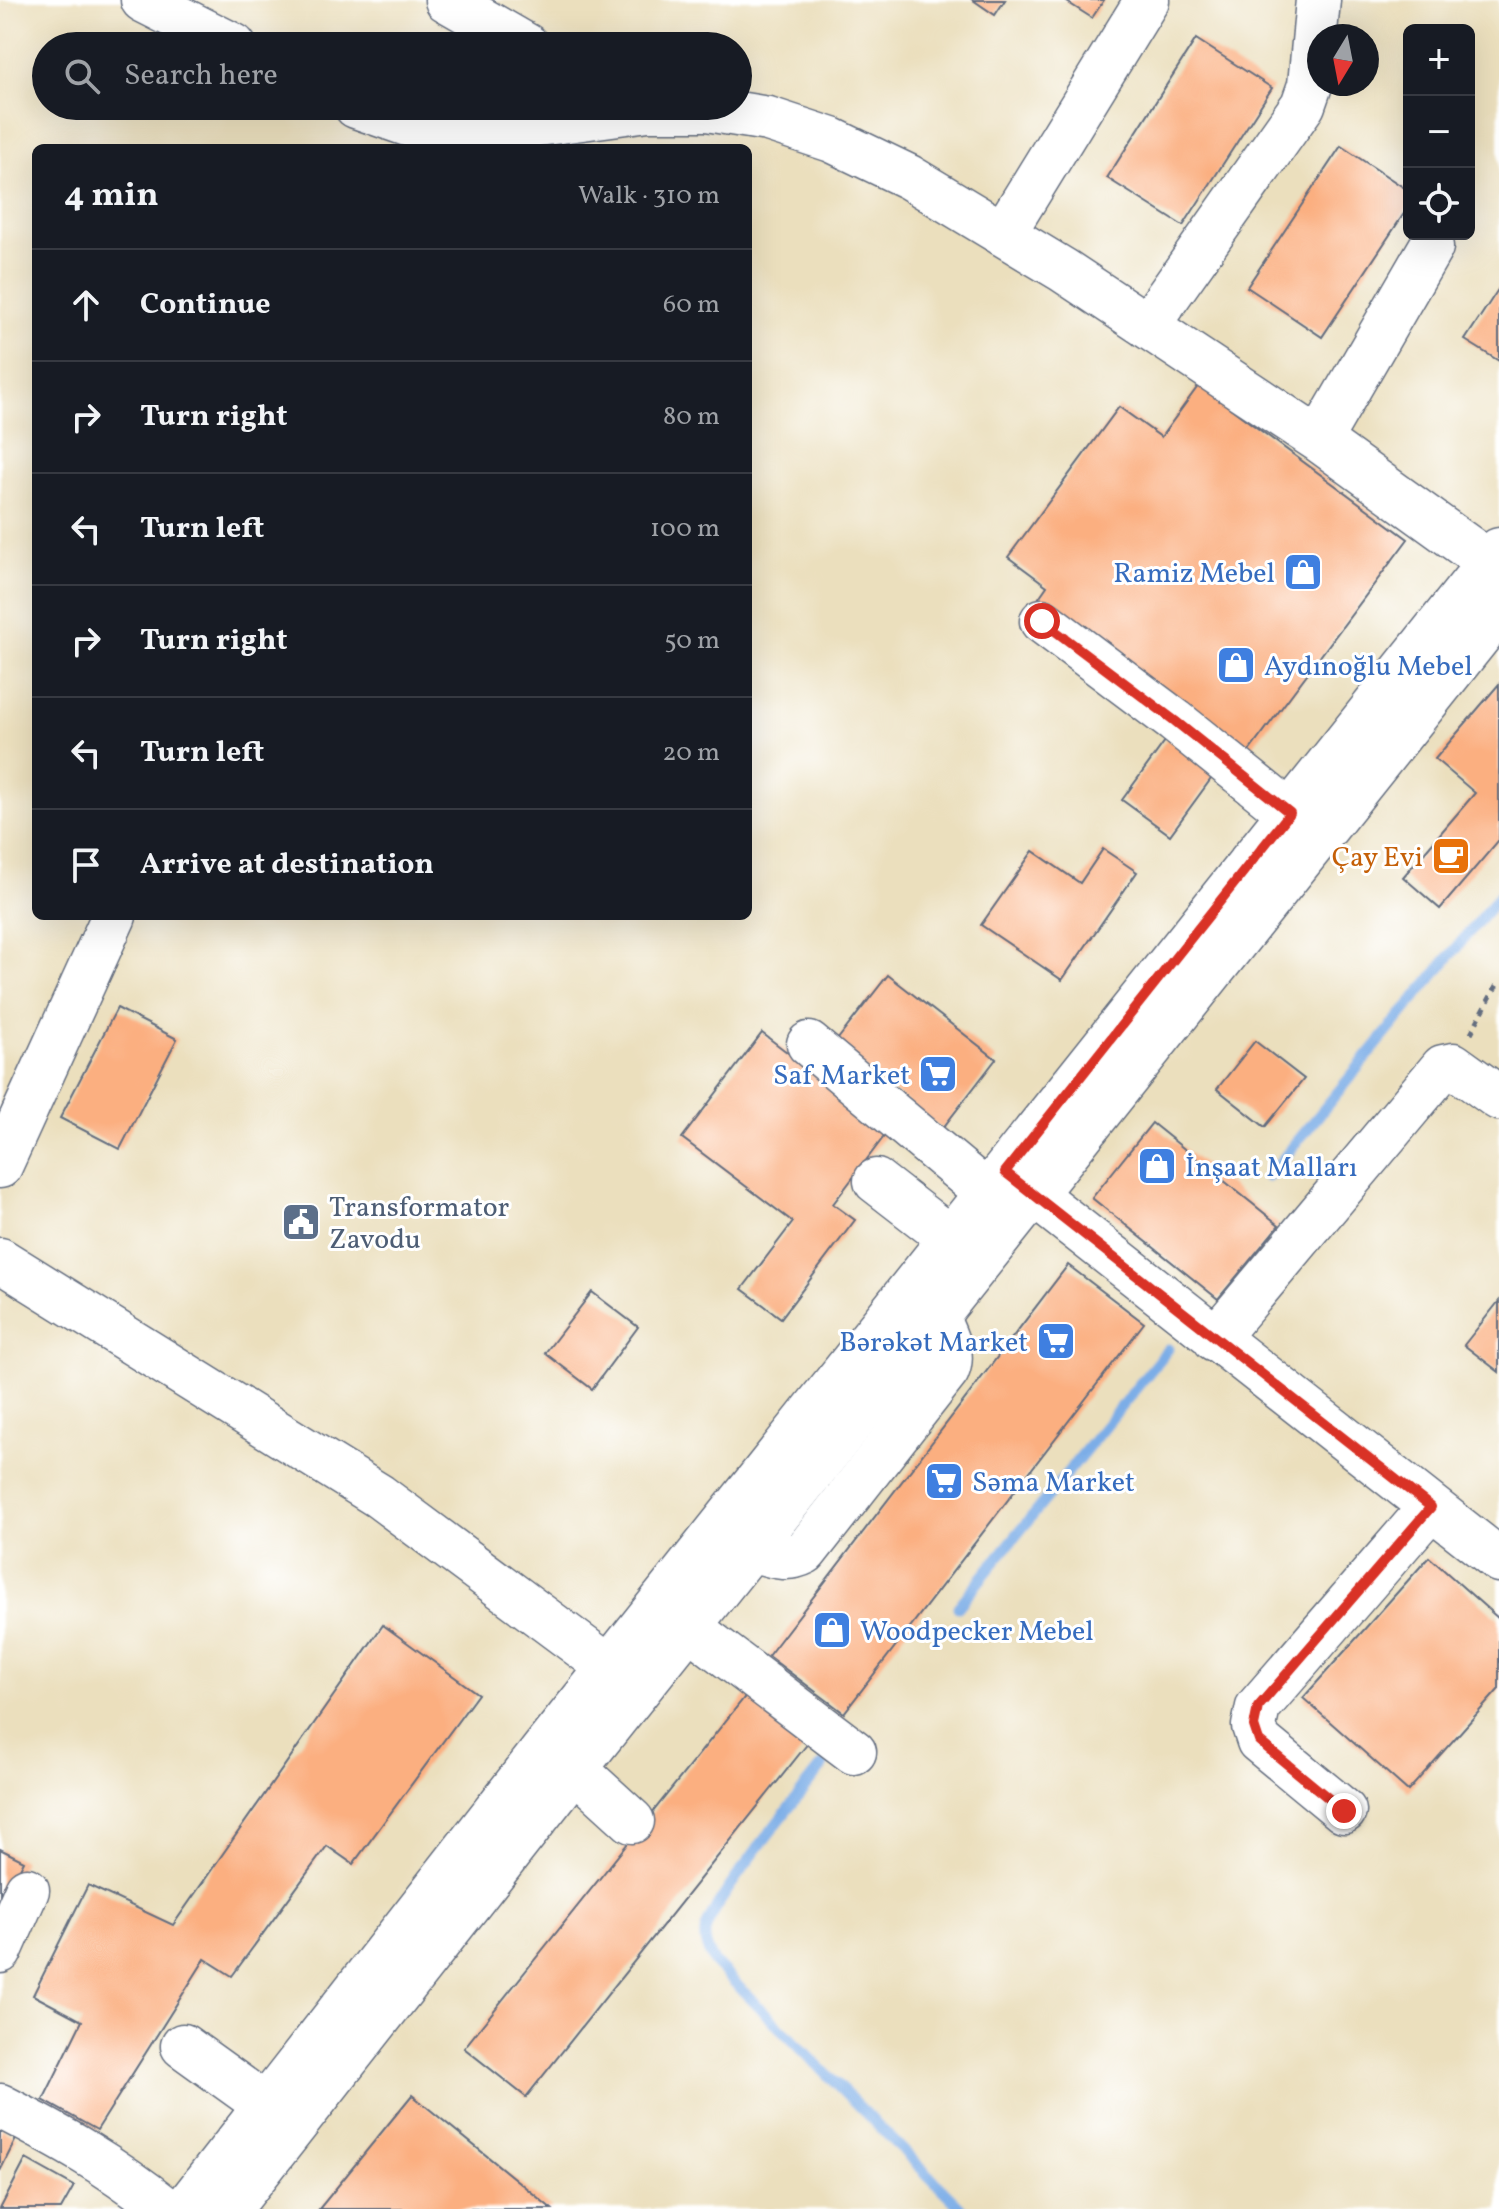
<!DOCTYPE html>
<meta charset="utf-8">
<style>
body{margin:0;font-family:Vollkorn,serif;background:#242831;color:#f1f3f6}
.controls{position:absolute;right:24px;top:24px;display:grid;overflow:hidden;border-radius:12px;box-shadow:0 8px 32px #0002}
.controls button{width:72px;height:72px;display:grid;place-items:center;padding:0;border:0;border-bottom:2px solid #363941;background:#171b24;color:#f1f3f6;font:40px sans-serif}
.compass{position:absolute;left:1307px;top:24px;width:72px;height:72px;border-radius:50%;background:#171b24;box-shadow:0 8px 32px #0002;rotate:190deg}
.stop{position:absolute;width:24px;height:24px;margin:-18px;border:6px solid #d93025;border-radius:50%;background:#fff}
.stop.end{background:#d93025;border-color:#fff;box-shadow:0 2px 8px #0008}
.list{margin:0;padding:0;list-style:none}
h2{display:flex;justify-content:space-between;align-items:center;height:104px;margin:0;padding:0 32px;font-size:34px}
h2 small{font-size:26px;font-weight:400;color:#9ea1a6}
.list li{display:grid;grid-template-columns:52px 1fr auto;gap:24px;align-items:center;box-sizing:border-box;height:112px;padding:0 32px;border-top:2px solid #363941}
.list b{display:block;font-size:30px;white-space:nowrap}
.list em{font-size:26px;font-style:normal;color:#9ea1a6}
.icon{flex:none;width:44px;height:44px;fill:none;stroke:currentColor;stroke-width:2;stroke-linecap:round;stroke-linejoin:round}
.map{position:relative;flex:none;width:1499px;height:2209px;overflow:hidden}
.search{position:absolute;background:#171b24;box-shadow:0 8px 32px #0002;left:32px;top:32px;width:720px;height:88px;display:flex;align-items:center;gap:20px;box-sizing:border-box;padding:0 28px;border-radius:44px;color:#9ea1a6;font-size:30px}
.panel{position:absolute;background:#171b24;box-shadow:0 8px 32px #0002;left:32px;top:144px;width:720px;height:776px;border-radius:12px}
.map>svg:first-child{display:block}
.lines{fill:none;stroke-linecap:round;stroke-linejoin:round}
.stream{stroke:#7bade7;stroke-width:11}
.building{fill:#fbaf80}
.minor-casing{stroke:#646d7f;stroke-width:47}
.major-casing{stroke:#646d7f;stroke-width:47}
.path{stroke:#646d7f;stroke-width:5;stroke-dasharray:6 6;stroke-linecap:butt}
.minor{stroke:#fff;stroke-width:44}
.major{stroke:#fff;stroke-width:44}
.route{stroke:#d93025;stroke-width:10}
.labels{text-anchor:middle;stroke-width:6;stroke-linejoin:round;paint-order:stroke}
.shop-label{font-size:28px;fill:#366cbe;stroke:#fff;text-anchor:start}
.food-label{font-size:28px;fill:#c56008;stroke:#fff;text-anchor:end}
.service-label{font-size:28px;fill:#4e5e75;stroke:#fff;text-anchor:start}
</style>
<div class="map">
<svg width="1499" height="2209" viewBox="0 0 1499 2209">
<rect width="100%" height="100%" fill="#fff"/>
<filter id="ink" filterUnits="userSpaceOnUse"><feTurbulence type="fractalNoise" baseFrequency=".0125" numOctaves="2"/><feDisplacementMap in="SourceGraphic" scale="16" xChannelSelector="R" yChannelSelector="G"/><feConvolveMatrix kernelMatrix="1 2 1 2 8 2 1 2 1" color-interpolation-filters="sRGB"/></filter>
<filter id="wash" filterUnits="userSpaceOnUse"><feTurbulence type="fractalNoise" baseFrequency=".006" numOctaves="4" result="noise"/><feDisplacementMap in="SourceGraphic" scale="32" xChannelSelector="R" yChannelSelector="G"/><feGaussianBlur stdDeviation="1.8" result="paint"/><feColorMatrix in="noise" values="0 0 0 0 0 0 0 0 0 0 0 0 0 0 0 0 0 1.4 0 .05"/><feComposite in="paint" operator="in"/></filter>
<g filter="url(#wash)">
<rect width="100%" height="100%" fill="#ebdfbd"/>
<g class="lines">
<path class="stream" d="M 1268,1177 L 1499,896
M 958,1607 L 1168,1349
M 823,1765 C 801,1793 708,1906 705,1933 C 704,1944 708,1952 714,1962 L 962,2209"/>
</g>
<g id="blocks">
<path class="building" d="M 973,0 L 1005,0 L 995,15 Z
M 1064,0 L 1104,0 L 1092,18 Z
M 1196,39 L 1272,88 L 1183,226 L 1107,178 Z
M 1341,146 L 1409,191 L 1409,206 L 1322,337 L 1247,287 Z
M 1499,288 L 1499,361 L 1465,340 Z
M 1199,385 L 1408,539 L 1247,754 L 1038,599 L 1047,586 L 1008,557 L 1119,407 L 1161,437 Z
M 1499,684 L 1499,840 L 1440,909 L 1403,877 L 1475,793 L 1435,759 Z
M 1168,737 L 1216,772 L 1170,835 L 1122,800 Z
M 1103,849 L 1137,872 L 1062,980 L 981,925 L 1033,851 L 1080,883 Z
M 888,975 L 996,1059 L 942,1129 L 834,1044 Z
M 117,1008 L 177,1039 L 120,1149 L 60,1118 Z
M 762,1033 L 889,1130 L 833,1204 L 855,1220 L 781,1318 L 742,1289 L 793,1222 L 682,1138 Z
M 1255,1041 L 1304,1079 L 1265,1127 L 1217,1089 Z
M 1152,1123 L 1279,1225 L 1218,1299 L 1092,1198 Z
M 1068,1265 L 1144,1323 L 844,1713 L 768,1656 Z
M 592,1292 L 638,1327 L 592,1389 L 545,1353 Z
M 1499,1301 L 1499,1372 L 1464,1345 Z
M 1429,1557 L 1499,1619 L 1499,1689 L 1408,1791 L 1303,1698 Z
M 383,1625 L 478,1694 L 353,1864 L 327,1846 L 232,1976 L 205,1959 L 97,2130 L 43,2100 L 82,2021 L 33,1995 L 88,1885 L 173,1925 Z
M 748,1693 L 809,1742 L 526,2097 L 464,2048 Z
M 0,1849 L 24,1861 L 0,1907 Z
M 412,2095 L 552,2209 L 319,2209 Z
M 0,2128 L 17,2137 L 0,2171 Z
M 26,2159 L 74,2186 L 61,2209 L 0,2209 Z"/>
</g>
</g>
<g filter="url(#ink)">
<use href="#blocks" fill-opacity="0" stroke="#646d7f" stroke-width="2"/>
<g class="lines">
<defs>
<path id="minor" d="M 143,0 L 234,46
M 447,0 L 527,46
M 356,106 L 416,127 L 480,132 L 648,109 L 707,109 L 768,119 L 832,140 L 909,177 L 1063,270 L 1319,440 L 1499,570
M 1003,234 L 1147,0
M 1147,326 L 1303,105 L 1310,85 L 1318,0
M 1319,440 L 1431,247
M 1042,621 L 1175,721 L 1290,813
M 809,1044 L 987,1193
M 0,1166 L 114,916
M 1005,1172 L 1499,1560
M 876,1181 L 951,1239
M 0,1260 L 379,1496 L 609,1667
M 1215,1339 L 1443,1067 L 1453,1065 L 1499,1098
M 752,1549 C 771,1555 786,1562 805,1552 L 947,1371 C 955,1352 944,1336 937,1318
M 689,1627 L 854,1752
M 575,1769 L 632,1821
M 1344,1811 L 1259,1741 L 1254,1726 L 1258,1707 L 1431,1507
M 0,1951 L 27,1890
M 183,2046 L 265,2105
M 0,2106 C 62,2138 111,2165 166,2209"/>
<path id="major" d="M 185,2209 L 544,1749 L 1499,550
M 229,2209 L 575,1769 L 1499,611"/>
</defs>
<use href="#minor" class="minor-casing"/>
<use href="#major" class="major-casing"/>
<path class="path" d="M 1471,1033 L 1499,981"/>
<use href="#minor" class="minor"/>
<use href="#major" class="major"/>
</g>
</g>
<g class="lines" filter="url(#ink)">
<path class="route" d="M 1042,621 L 1175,721 L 1290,813 L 1005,1172 L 1431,1507 L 1258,1707 L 1254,1726 L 1259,1741 L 1344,1811"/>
</g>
<defs>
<symbol id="shop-square" viewBox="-11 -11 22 22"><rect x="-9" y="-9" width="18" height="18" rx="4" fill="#3f7fe0" stroke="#fff"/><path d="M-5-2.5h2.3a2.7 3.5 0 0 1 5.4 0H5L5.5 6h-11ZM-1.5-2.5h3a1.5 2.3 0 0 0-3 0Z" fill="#fff"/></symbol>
<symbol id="cafe-square" viewBox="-11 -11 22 22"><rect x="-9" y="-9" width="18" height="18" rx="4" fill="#e8710a" stroke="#fff"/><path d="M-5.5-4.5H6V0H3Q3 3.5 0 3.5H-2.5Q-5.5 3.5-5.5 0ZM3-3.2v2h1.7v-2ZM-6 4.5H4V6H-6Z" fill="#fff"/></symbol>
<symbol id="supermarket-square" viewBox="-11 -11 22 22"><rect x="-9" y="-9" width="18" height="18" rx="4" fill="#3f7fe0" stroke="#fff"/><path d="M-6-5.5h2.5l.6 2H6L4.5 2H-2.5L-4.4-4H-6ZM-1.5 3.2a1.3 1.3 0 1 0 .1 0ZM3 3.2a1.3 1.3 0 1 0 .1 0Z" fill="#fff"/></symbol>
<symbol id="civic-square" viewBox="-11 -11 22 22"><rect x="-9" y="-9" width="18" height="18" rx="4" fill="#5c6f8a" stroke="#fff"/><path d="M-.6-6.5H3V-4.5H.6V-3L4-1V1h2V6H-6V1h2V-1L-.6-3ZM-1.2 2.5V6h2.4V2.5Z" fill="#fff"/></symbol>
</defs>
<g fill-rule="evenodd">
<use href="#shop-square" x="1281" y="550" width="44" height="44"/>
<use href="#shop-square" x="1214" y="643" width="44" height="44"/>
<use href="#cafe-square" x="1429" y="834" width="44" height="44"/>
<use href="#supermarket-square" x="916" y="1052" width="44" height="44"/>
<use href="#shop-square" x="1135" y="1144" width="44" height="44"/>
<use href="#civic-square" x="279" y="1200" width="44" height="44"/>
<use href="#supermarket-square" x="1034" y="1319" width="44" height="44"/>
<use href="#supermarket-square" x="922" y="1459" width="44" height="44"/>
<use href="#shop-square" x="810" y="1608" width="44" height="44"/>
</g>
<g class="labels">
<g class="shop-label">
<text x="1275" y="582" text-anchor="end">Ramiz Mebel</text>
<text x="1264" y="675">Aydınoğlu Mebel</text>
<text x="910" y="1084" text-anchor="end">Saf Market</text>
<text x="1185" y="1176">İnşaat Malları</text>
<text x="1028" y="1351" text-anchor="end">Bərəkət Market</text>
<text x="972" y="1491">Səma Market</text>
<text x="860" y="1640">Woodpecker Mebel</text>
</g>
<g class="food-label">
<text x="1423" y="866">Çay Evi</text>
</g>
<g class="service-label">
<text x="329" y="1216">Transformator<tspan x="329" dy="32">Zavodu</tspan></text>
</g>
</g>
</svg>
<div class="controls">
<button>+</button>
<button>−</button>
<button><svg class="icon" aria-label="locate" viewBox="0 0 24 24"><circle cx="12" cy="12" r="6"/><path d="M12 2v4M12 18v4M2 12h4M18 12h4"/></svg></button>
</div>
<svg class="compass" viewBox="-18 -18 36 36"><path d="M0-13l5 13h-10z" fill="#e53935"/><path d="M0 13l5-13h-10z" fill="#9ea1a6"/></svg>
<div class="stop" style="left:1042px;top:621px"></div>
<div class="stop end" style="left:1344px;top:1811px"></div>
<div class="search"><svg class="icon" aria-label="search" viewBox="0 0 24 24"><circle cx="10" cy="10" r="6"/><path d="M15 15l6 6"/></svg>Search here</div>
<section class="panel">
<h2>4 min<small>Walk · 310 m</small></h2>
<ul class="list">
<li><svg class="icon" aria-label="ahead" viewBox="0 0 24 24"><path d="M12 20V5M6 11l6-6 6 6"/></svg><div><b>Continue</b></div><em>60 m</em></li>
<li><svg class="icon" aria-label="right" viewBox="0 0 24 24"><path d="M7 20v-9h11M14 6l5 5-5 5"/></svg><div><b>Turn right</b></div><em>80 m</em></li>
<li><svg class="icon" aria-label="left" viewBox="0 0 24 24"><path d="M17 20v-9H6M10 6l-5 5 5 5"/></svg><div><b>Turn left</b></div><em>100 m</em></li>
<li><svg class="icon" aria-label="right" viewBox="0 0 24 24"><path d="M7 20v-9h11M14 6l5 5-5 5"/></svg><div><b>Turn right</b></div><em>50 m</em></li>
<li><svg class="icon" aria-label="left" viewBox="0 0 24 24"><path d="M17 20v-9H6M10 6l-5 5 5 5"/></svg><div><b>Turn left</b></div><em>20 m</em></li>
<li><svg class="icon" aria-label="arrive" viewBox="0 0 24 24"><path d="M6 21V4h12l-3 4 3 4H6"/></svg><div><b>Arrive at destination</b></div></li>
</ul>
</section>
</div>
